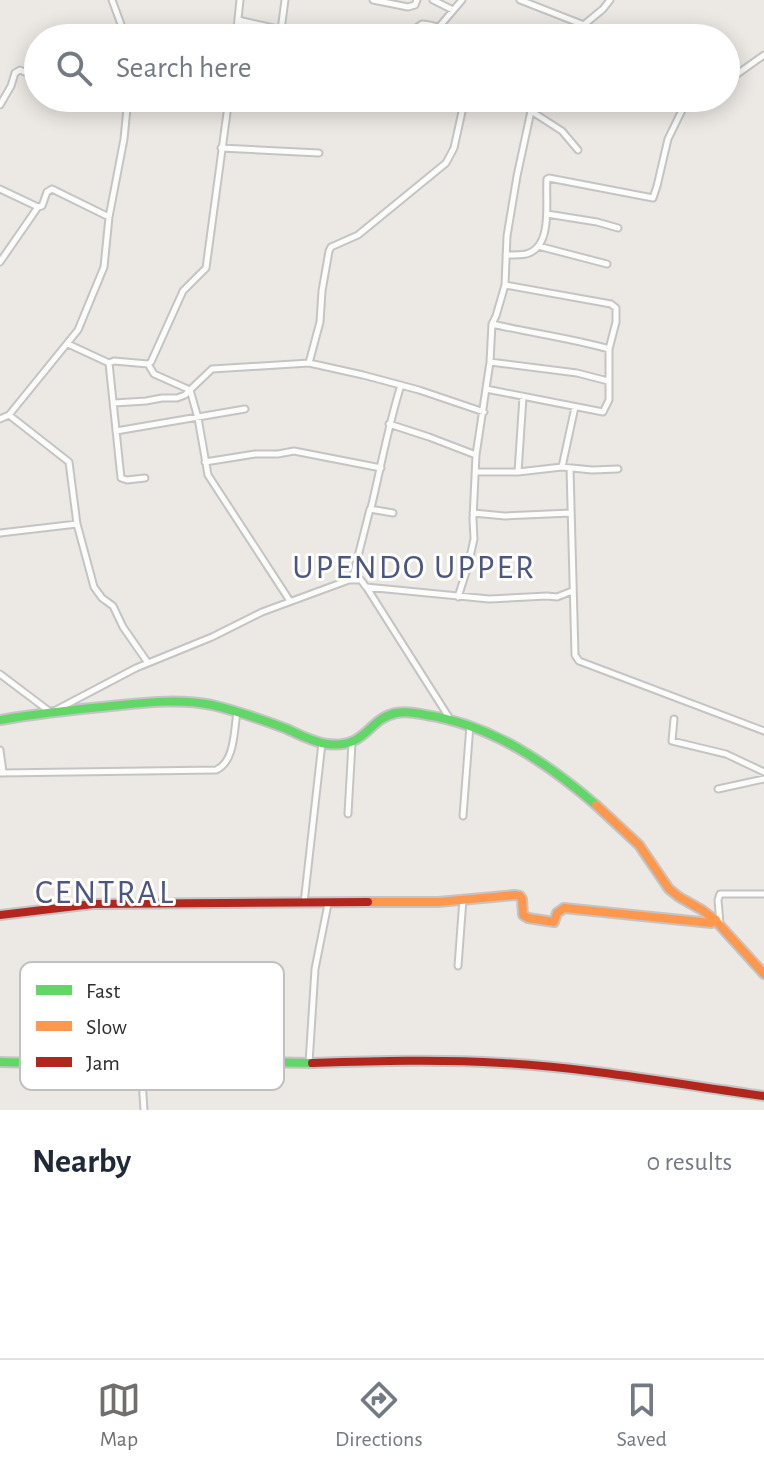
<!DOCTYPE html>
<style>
body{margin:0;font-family:"Alegreya Sans",sans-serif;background:#f6f6f7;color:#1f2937}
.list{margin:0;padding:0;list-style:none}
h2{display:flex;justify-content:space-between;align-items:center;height:104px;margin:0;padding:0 32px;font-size:34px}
h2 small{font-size:26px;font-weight:400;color:#747a83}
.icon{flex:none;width:44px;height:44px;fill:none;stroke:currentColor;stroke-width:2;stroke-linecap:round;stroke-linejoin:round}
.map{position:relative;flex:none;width:764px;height:1110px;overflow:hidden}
.search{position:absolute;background:#fff;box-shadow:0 4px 20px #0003;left:24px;right:24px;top:24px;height:88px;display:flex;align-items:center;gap:20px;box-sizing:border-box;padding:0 28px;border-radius:44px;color:#747a83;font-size:30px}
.sheet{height:248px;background:#fff}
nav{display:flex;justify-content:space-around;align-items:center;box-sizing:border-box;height:112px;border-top:2px solid #e0e1e3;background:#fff;font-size:22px;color:#747a83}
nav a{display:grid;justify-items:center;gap:4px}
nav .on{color:#706f6e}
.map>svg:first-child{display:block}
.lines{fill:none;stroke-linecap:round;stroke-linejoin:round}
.street-casing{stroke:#c5c4c5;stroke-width:9}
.fast-casing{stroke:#c5c4c5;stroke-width:12}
.slow-casing{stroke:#c5c4c5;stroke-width:12}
.jam-casing{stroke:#c5c4c5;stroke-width:12}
.street{stroke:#fcfcfb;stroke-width:5}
.fast{stroke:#63d668;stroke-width:8}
.slow{stroke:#ff974d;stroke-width:8}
.jam{stroke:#b3261e;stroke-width:8}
.labels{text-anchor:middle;stroke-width:6;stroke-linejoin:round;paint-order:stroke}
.quarter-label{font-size:34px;letter-spacing:2px;fill:#4d5680;stroke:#fff}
.key{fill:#fff;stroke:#c0c0c0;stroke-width:2}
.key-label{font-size:22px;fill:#2e2e2e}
</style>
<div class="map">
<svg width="764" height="1110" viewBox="0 0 764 1110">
<rect width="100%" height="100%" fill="#ece8e4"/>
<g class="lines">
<defs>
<path id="street" d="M 112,0 L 126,38
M 373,0 L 408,7 L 415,5 L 417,0
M 433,0 L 453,10
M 520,0 L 584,25
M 238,20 L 318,38
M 439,27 L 462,0
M 281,30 L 285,0
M 76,38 L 78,33 L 86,33 L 97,38
M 236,38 L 240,0
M 402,38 L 422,24 C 433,25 443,27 446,38
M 568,38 L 603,9 L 610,0
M 726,82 L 764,55
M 522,98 L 531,111 L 562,131 L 578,150
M 0,105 L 11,86 L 15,73 L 20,70 L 38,78
M 221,148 L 319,153
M 0,189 L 38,207 L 42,206 L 47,192 L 52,189 L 109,217
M 547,214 L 597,222 L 618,228
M 538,246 L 607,264
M 506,255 C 513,255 520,255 526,254 C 554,247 545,200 547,179 L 549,178 L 653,198 L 657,186 L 668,139 L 688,98
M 0,262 L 38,207
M 492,324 C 531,333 570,338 609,349
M 68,344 L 109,363
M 490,362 L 577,373 L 608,381
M 309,363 L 320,322 L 322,291 L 329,251 L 331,247 L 358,235 L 446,163 L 454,148 L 465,98
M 486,389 L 603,412 L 609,400 L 609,349 L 616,322 L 616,308 L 611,304 L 505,285
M 114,403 L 146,401 L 162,398 L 177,398 L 185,395 L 190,390 L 154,374 L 148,364
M 9,415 L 69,462 L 77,524 L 94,587 L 102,598 L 113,606 L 123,627 L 148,663
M 0,419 L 9,415 L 78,330 L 104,267 L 109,217 L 124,139 L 128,98
M 389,424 L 429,437 L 476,455
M 116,431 L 245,409
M 205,462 L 255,454 L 278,454 L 294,451 L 381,468
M 562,467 L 575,407
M 570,468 L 575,655 L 579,661 L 764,731
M 476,472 L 518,472 L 562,467 L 592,470 L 618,469
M 518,472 L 523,397
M 145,478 L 127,480 L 121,478 L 109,363 L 114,361 L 148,364 L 151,362 L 183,291 L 206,268 L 229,98
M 371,508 C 381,467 388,426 401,385
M 473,513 L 505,516 L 571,513
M 0,533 L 77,524
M 352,580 L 370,509 L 393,513
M 367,588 L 450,719
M 458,597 L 468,566 L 474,539 L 473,519 L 476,455 L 490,362 L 492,324 L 496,316 L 505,285 L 507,236 L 517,176 L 531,111
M 290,601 L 208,475 L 198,418 L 190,390 L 212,369 L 309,363 L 363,375 L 419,390 L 484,412
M 0,674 L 49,711
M 56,710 L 136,668 L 212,637 L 262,612 L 349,580 L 361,580 L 366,587 L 489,599 L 547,596 L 557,597 L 572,591
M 674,719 L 672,741 L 726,754 L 764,772
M 0,750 L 3,772
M 0,773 L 216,770 C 235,762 234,730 237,712
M 718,789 L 764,779
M 348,814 L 352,743
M 463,816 L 470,725
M 304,903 L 322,743
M 720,923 L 718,900 L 720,894 L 764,894
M 458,966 L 463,899
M 309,1063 L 315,969 L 328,904
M 141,1066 L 144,1110"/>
<path id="fast" d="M 0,720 C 40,713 80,709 121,705 C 151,702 182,699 212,705 C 237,711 263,720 287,729 C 300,735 313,742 327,744 C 367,749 367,719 396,713 C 406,711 417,713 426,715 C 492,725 547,763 596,805
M 0,1062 L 141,1066 L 197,1061 L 312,1063"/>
<path id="slow" d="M 596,805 L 639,845 L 669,889 L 679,897 L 702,910 L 714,919 L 764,974
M 368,902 L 438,902 L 515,895 L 520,896 L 522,899 L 523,915 L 528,918 L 554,922 L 557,913 L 564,908 L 711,923 L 716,920"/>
<path id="jam" d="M 0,915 L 93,904 L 368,902
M 312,1063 C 375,1061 439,1059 502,1063 C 590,1068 677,1084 764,1096"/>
</defs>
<use href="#street" class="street-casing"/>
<use href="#fast" class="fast-casing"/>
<use href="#slow" class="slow-casing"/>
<use href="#jam" class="jam-casing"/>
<use href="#street" class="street"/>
<use href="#fast" class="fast"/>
<use href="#slow" class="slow"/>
<use href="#jam" class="jam"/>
</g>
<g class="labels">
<g class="quarter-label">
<text x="414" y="578">UPENDO UPPER</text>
<text x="105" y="903">CENTRAL</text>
</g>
</g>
<rect x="20" y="962" width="264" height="128" rx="12" class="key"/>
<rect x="36" y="985" width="36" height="10" fill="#63d668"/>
<rect x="36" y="1021" width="36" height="10" fill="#ff974d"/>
<rect x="36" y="1057" width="36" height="10" fill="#b3261e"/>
<g class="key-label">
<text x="86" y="998">Fast</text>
<text x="86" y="1034">Slow</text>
<text x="86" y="1070">Jam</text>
</g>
</svg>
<div class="search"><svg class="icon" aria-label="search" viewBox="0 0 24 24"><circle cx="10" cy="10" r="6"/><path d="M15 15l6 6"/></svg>Search here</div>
</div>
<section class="sheet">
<h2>Nearby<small>0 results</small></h2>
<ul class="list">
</ul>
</section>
<nav>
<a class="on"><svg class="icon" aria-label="map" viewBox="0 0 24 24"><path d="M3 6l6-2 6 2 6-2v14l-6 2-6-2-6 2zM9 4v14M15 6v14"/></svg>Map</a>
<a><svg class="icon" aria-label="directions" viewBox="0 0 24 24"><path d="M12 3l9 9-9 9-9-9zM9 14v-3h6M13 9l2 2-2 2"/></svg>Directions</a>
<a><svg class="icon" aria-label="saved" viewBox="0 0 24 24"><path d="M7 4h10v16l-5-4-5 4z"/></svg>Saved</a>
</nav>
